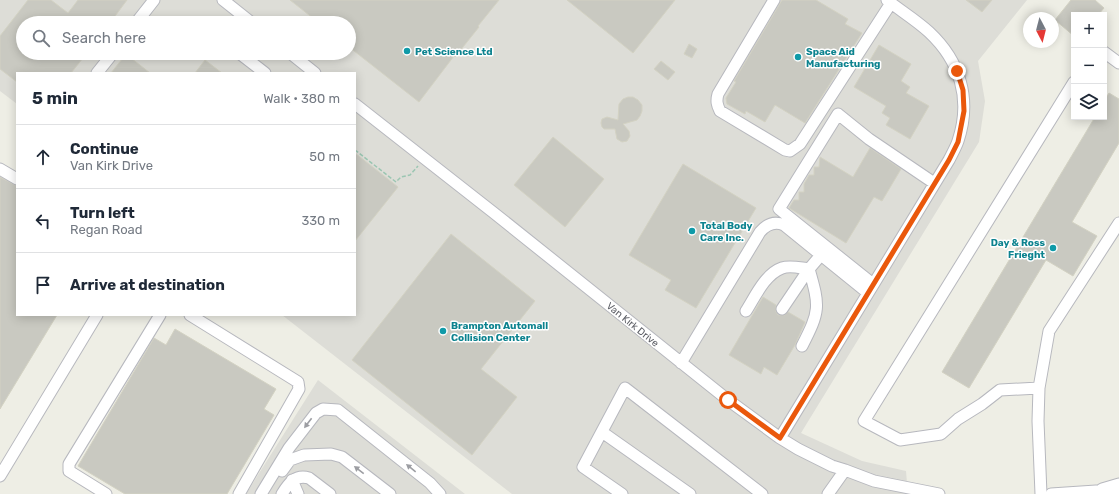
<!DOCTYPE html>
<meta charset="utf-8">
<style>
body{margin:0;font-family:Rubik,sans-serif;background:#f2f2f3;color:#1f2937}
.controls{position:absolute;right:12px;top:12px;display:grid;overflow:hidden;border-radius:0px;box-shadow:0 2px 10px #0003}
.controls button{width:36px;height:36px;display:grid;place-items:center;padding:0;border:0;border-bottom:1px solid #e0e1e3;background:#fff;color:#1f2937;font:20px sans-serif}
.compass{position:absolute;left:1023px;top:12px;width:36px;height:36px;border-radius:50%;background:#fff;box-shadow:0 2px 10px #0003;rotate:173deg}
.stop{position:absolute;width:12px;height:12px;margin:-9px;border:3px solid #ea580c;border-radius:50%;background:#fff}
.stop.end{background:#ea580c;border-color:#fff;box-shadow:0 1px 4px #0008}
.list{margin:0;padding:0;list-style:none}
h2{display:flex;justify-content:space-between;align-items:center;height:52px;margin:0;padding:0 16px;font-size:17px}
h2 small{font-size:13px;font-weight:400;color:#747a83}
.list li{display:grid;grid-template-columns:26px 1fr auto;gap:12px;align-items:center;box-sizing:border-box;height:64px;padding:0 16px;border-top:1px solid #e0e1e3}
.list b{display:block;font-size:15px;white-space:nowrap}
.list p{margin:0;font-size:13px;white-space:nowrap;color:#747a83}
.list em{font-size:13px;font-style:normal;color:#747a83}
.icon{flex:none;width:22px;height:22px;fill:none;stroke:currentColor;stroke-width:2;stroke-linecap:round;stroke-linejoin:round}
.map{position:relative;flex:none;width:1119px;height:494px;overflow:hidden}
.search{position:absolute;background:#fff;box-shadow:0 2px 10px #0003;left:16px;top:16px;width:340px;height:44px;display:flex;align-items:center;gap:10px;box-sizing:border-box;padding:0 14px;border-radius:22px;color:#747a83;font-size:15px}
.panel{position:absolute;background:#fff;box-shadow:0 2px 10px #0003;left:16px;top:72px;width:340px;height:244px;border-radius:0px}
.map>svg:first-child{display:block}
.industrial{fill:#ddddd7;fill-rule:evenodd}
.building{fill:#c9c9c1;stroke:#d3d2c3}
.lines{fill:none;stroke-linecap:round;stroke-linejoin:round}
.minor-casing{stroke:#b7b8be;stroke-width:13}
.path{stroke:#9bc6b2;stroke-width:1.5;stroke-dasharray:4 2;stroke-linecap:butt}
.minor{stroke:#fff;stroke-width:11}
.oneway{fill:#9d9ea3}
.route{stroke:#ea580c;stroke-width:5}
.culture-dot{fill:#0f9aa8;stroke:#fff;stroke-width:1.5}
.labels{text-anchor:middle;stroke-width:3;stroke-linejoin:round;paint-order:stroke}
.culture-label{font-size:10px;font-weight:bold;fill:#0d838f;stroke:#fff;text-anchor:start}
.street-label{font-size:10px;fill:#5c5e65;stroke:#fff}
</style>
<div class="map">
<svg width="1119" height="494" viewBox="0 0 1119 494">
<rect width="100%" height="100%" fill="#eeeee5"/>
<path class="industrial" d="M 0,0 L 1027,0 L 978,61 L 985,101 L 979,142 L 801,433 L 862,461 L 906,471 L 908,494 L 512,494 L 282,315 L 355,315 L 355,73 L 17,73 L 17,104 L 0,91 ZM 23,23 L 349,23 L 349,53 L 23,53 Z
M 318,380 L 465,494 L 246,494 Z"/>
<path class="building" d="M 28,0 L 51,0 L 68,13 L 78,0 L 127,0 L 110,23 L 23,23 L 23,53 L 87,53 L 71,73 L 17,73 L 17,82 L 0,69 L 0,36 Z
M 290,0 L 499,0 L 478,26 L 479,27 L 455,57 L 454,56 L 419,102 L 349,47 L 349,23 L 319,23 Z
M 567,0 L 675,0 L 633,53 Z
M 782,0 L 816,0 L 848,19 L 845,24 L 862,33 L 805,123 L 775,105 L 765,122 L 746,111 L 745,114 L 727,104 L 726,98 L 736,82 L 734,81 Z
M 966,0 L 992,0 L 982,12 Z
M 1071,0 L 1095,0 L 1104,8 L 1098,15 L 1074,15 L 1074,36 L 1055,20 Z
M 689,44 L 697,49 L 692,58 L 684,54 Z
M 879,45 L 911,64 L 901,81 L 910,87 L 906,93 L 929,106 L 910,139 L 886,125 L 890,118 L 882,113 L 886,106 L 854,87 Z
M 126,54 L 150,73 L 111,73 Z
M 205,60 L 222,73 L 195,73 Z
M 661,61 L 675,72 L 668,80 L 654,69 Z
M 1109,93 L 1119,99 L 1119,143 L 1072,222 L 1097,236 L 1073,276 L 1046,260 L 969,388 L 942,372 L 1095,117 L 1104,117 L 1104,101 Z
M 628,97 L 633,97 L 638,100 L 642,105 L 642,111 L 640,116 L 637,120 L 623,124 L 629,131 L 630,136 L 627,141 L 622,142 L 617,139 L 615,129 L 604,129 L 602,127 L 601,123 L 602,119 L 607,117 L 618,120 L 619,104 L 623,99 Z
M 553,137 L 604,179 L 565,227 L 514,185 Z
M 870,148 L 901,169 L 882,201 L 874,197 L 846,243 L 789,208 L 794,200 L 799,200 L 799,192 L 804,192 L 804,184 L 809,175 L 814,175 L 814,167 L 819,167 L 820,157 L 853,177 Z
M 355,153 L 398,187 L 355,241 Z
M 683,164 L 756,208 L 696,308 L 665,290 L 671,280 L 629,255 Z
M 0,177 L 17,186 L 17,315 L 57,315 L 0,409 Z
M 451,234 L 535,301 L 481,369 L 517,397 L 472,455 L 352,360 Z
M 763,297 L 776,305 L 776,312 L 778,315 L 785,315 L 788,312 L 805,322 L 795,345 L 777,375 L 764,367 L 761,374 L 729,355 Z
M 175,329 L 276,389 L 264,409 L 274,415 L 227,494 L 125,494 L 78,466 L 154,338 L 166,345 Z"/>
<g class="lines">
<defs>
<path id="minor" d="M 223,0 L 252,23
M 774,0 L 718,94 C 716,101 717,105 720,111 L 785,150 L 790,151 L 800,144 L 891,3
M 136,23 L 154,0
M 1104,52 L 1119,63
M 239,53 L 265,73
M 290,53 L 315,73
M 97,73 L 113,53
M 355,104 L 494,213 L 728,400 L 780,438 L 798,449 L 832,466 L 845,470 L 874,481 L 939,494
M 0,169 L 17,179
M 873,284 L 779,209 L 838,114 L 869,139 L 934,183
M 782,309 L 809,269 L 821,255
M 746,311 C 755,297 765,274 782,268 C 790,265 800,268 809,269 C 820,307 820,311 802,346
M 190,315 L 298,382 L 299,389 L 239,494
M 681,363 L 760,232 C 767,224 775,221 784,225 L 868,293
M 1039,388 L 1000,390 L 982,404 L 958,419 L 941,434 L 900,440 L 864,421 L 1074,82
M 602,432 L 690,494
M 780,438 L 949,160 C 952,154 956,147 958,141 C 972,99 960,61 929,32 C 916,20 901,11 887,0
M 282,471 L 290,460 L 304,455 L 331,454 L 342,457 L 390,494
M 0,476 L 97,315
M 292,480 L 298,494
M 1102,489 L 1119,484
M 106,494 L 69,471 L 69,464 L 160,315
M 261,494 L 289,448 L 316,413 L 323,409 L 338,410 L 430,483 L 440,494
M 282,494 C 288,484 295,474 309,478 L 330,494
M 622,494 L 583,467 L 625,388 L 762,494
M 828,494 L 845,470
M 1041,494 L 1038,421 L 1039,388 L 1049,331 L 1119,223
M 1051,494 L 1096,491 L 1119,493"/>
</defs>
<use href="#minor" class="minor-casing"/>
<path class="path" d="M 355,150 L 396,182 L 401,177 L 410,175 L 418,166"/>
<use href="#minor" class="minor"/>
</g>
<defs><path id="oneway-solid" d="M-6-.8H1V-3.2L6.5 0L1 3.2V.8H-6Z"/></defs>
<g class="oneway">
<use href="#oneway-solid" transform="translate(308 423) rotate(127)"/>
<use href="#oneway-solid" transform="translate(411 468) rotate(-141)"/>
<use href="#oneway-solid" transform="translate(359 470) rotate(-142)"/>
</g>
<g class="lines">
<path class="route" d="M 728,400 L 780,438 L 949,160 L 958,142 L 964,111 L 963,90 L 957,71"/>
</g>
<g class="culture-dot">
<circle cx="407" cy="51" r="4"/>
<circle cx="798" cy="57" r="4"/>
<circle cx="692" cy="231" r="4"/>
<circle cx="1053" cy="248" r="4"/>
<circle cx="443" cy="331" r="4"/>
</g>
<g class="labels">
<g class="culture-label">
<text x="415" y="55">Pet Science Ltd</text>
<text x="806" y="55">Space Aid<tspan x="806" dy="12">Manufacturing</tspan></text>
<text x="700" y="229">Total Body<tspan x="700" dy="12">Care Inc.</tspan></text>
<text x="1045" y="246" text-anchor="end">Day &amp; Ross<tspan x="1045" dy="12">Frieght</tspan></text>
<text x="451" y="329">Brampton Automall<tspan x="451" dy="12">Collision Center</tspan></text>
</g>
<g class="street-label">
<text transform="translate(633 324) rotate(39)" y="4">Van Kirk Drive</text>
</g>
</g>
</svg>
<div class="controls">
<button>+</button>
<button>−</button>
<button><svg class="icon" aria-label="layers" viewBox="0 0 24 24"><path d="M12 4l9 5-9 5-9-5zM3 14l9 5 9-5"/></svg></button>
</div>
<svg class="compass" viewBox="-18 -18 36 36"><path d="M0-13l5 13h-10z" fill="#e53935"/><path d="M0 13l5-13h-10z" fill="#747a83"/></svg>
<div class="stop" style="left:728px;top:400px"></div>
<div class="stop end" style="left:957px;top:71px"></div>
<div class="search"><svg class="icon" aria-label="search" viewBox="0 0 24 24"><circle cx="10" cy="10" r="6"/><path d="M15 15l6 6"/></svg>Search here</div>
<section class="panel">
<h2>5 min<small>Walk · 380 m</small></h2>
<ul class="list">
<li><svg class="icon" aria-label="ahead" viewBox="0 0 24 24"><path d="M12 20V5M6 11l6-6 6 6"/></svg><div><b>Continue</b><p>Van Kirk Drive</p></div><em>50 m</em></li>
<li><svg class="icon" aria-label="left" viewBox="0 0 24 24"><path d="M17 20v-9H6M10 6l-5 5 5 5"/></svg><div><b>Turn left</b><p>Regan Road</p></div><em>330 m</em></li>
<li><svg class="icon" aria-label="arrive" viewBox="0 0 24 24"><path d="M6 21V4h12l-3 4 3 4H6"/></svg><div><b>Arrive at destination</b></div></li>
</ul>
</section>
</div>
